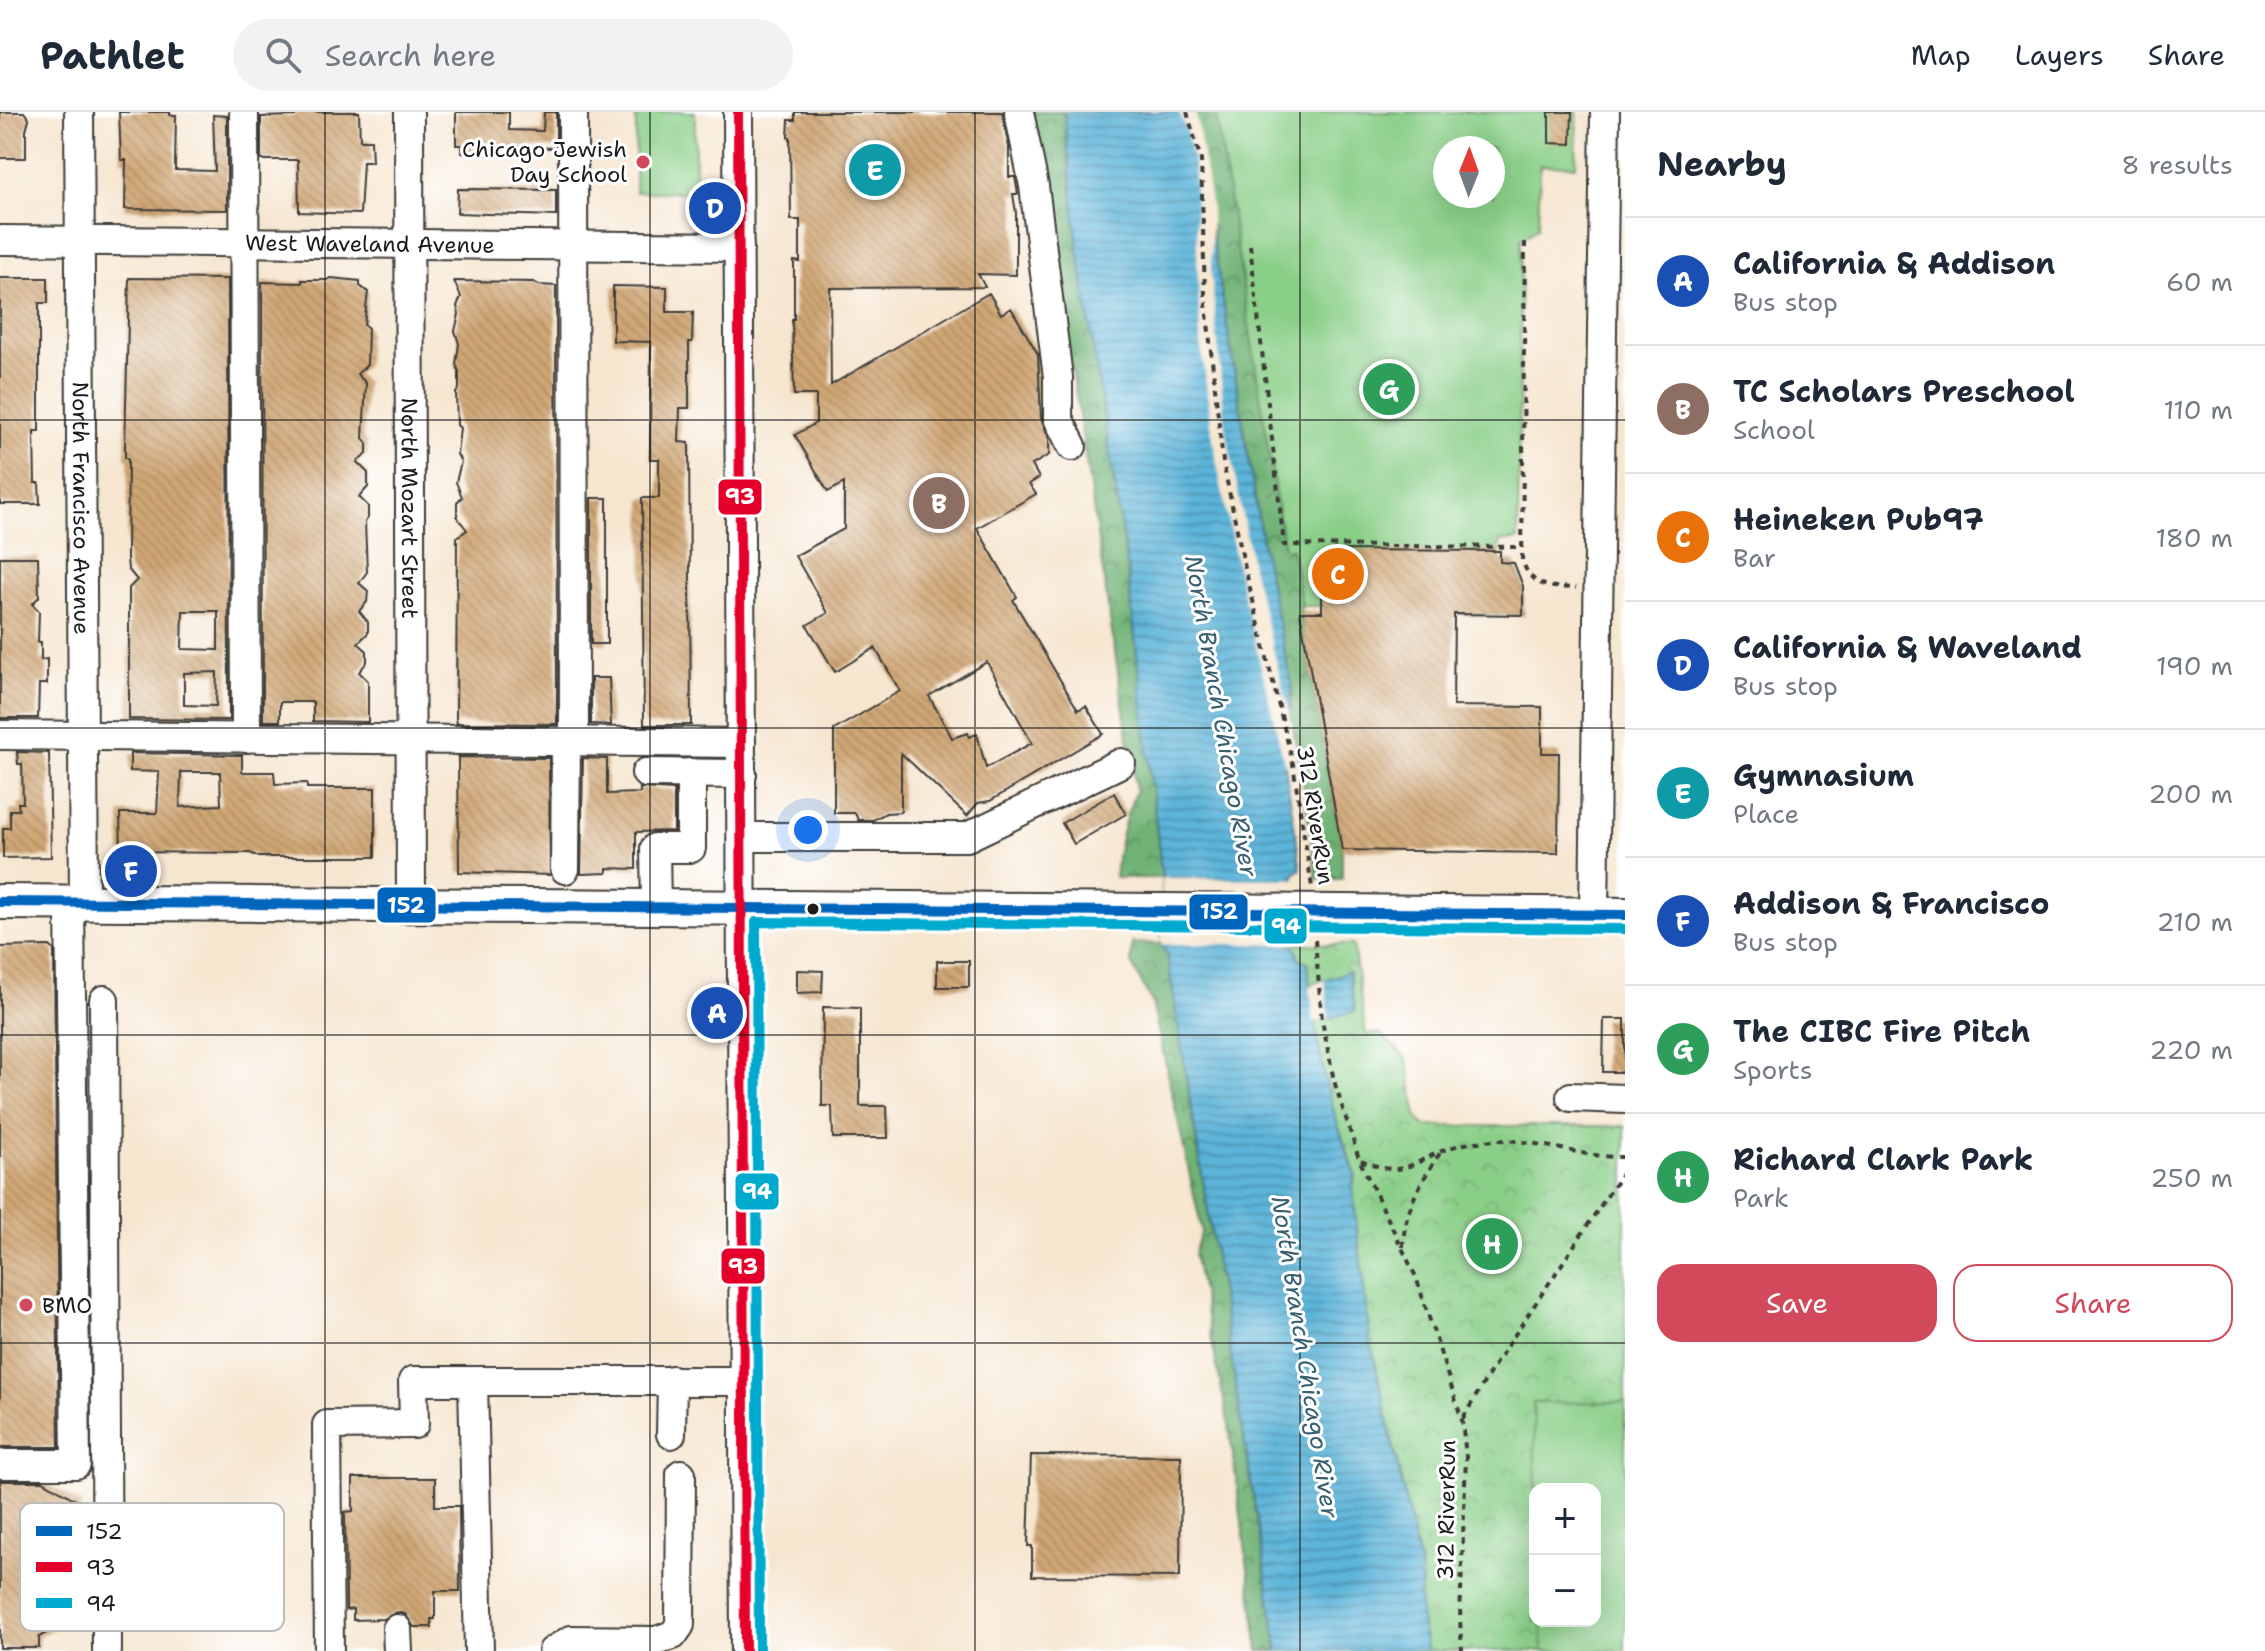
<!DOCTYPE html>
<meta charset="utf-8">
<style>
body{margin:0;font-family:"Shantell Sans",sans-serif;background:#f2f2f3;color:#1f2937}
.controls{position:absolute;right:24px;bottom:24px;display:grid;overflow:hidden;border-radius:16px;box-shadow:0 8px 32px #0002}
.controls button{width:72px;height:72px;display:grid;place-items:center;padding:0;border:0;border-bottom:2px solid #e0e1e3;background:#fff;color:#1f2937;font:40px sans-serif}
.compass{position:absolute;left:1433px;top:24px;width:72px;height:72px;border-radius:50%;background:#fff;box-shadow:0 8px 32px #0002;rotate:1deg}
.you{position:absolute;left:808px;top:718px;width:28px;height:28px;margin:-20px;border:6px solid #fff;border-radius:50%;background:#1a73e8;box-shadow:0 0 0 12px #1a73e833}
.badge{display:grid;place-items:center;width:52px;height:52px;border-radius:50%;background:#d1495b;color:#fff;font-size:26px;font-weight:700}
.pin{position:absolute;translate:-50% -50%;border:4px solid #fff;box-shadow:0 2px 8px #0006}
.list{margin:0;padding:0;list-style:none}
h2{display:flex;justify-content:space-between;align-items:center;height:104px;margin:0;padding:0 32px;font-size:34px}
h2 small{font-size:26px;font-weight:400;color:#747a83}
.list li{display:grid;grid-template-columns:52px 1fr auto;gap:24px;align-items:center;box-sizing:border-box;height:128px;padding:0 32px;border-top:2px solid #e0e1e3}
.list b{display:block;font-size:30px;white-space:nowrap}
.list p{margin:0;font-size:26px;white-space:nowrap;color:#747a83}
.list em{font-size:26px;font-style:normal;color:#747a83}
.actions{display:flex;gap:16px;padding:24px 32px}
.actions a{flex:1;padding:18px 0;border:2px solid #d1495b;border-radius:24px;text-align:center;font-size:28px;color:#d1495b}
.actions .main{background:#d1495b;color:#fff}
.icon{flex:none;width:44px;height:44px;fill:none;stroke:currentColor;stroke-width:2;stroke-linecap:round;stroke-linejoin:round}
.map{position:relative;flex:none;width:1625px;height:1539px;overflow:hidden}
header{display:flex;align-items:center;gap:48px;box-sizing:border-box;height:112px;padding:0 40px;background:#fff;border-bottom:2px solid #e0e1e3}
header strong{font-size:38px}
nav{display:flex;gap:44px;margin-inline-start:auto;font-size:28px}
.search{width:560px;height:72px;background:#f2f2f3;display:flex;align-items:center;gap:20px;box-sizing:border-box;padding:0 28px;border-radius:44px;color:#747a83;font-size:30px}
main{display:flex}
aside{flex:1;background:#fff}
.map>svg:first-child{display:block}
.forest{fill:url(#forest-crowns);stroke:#466748;stroke-width:2}
.park{fill:url(#park-crowns);stroke:#537652;stroke-width:2;fill-rule:evenodd}
.pitch{fill:#8acf88;stroke:#537652;stroke-width:2;fill-rule:evenodd}
.water{fill:url(#water-rules);stroke:#3c687a;stroke-width:2}
.pier{fill:#f6e6d0}
.building{fill:url(#building-back-hatch);fill-rule:evenodd}
.lines{fill:none;stroke-linecap:round;stroke-linejoin:round}
.minor-casing{stroke:#3d3a37;stroke-width:32}
.major-casing{stroke:#3d3a37;stroke-width:38}
.path{stroke:#3d3a37;stroke-width:4;stroke-dasharray:6 6;stroke-linecap:butt}
.minor{stroke:#fff;stroke-width:28}
.major{stroke:#fff;stroke-width:34}
.major-bridge-casing{stroke:#3d3a37;stroke-width:38;stroke-linecap:butt}
.major-bridge{stroke:#fff;stroke-width:34}
.bus-1-casing{stroke:#fff;stroke-width:16}
.bus-2-casing{stroke:#fff;stroke-width:16}
.bus-3-casing{stroke:#fff;stroke-width:16}
.bus-1{stroke:#0065bd;stroke-width:10}
.bus-2{stroke:#e4002b;stroke-width:10}
.bus-3{stroke:#00a9ce;stroke-width:10}
.grid{fill:none;stroke:#1c1c1c;stroke-width:2;stroke-opacity:0.55}
.poi-dot{fill:#d1495b;stroke:#fff;stroke-width:3}
.bus-dot{fill:#1c1c1c;stroke:#fff;stroke-width:3}
.labels{text-anchor:middle;stroke-width:6;stroke-linejoin:round;paint-order:stroke}
.poi-label{font-size:22px;fill:#1c1c1c;stroke:#fff;text-anchor:end}
.street-label{font-size:22px;fill:#1c1c1c;stroke:#fff}
.water-label{font-size:24px;font-style:italic;fill:#396071;stroke:#fff}
.key{fill:#fff;stroke:#bbb;stroke-width:2}
.key-label{font-size:22px;fill:#1c1c1c}
.line-badge{stroke:#fff;stroke-width:3}
.badge-label{font-size:22px;text-anchor:middle;font-weight:bold;fill:#fff}
</style>
<header>
<strong>Pathlet</strong>
<div class="search"><svg class="icon" aria-label="search" viewBox="0 0 24 24"><circle cx="10" cy="10" r="6"/><path d="M15 15l6 6"/></svg>Search here</div>
<nav><a>Map</a><a>Layers</a><a>Share</a></nav>
</header>
<main>
<div class="map">
<svg width="1625" height="1539" viewBox="0 0 1625 1539">
<defs>
<pattern id="forest-crowns" width="20" height="18" patternUnits="userSpaceOnUse" patternTransform="scale(2)"><rect width="20" height="18" fill="#6fb274"/><path d="M2 6a3 3 0 1 1 6 0M12 15a3 3 0 1 1 6 0" fill="none" stroke="#5a905e"/></pattern>
<pattern id="park-crowns" width="20" height="18" patternUnits="userSpaceOnUse" patternTransform="scale(2)"><rect width="20" height="18" fill="#8acf88"/><path d="M2 6a3 3 0 1 1 6 0M12 15a3 3 0 1 1 6 0" fill="none" stroke="#76b175"/></pattern>
<pattern id="water-rules" width="6" height="5" patternUnits="userSpaceOnUse" patternTransform="scale(2)"><rect width="6" height="5" fill="#5cb4d9"/><path d="M0 2.5h6" fill="none" stroke="#4b92af"/></pattern>
<pattern id="building-back-hatch" width="6" height="6" patternUnits="userSpaceOnUse" patternTransform="scale(2)"><rect width="6" height="6" fill="#cfa674"/><path d="M-1 5l2 2M0 0l6 6M5-1l2 2" fill="none" stroke="#b18e64"/></pattern>
</defs>
<rect width="100%" height="100%" fill="#fff"/>
<filter id="ink" filterUnits="userSpaceOnUse"><feTurbulence type="fractalNoise" baseFrequency=".0125" numOctaves="2"/><feDisplacementMap in="SourceGraphic" scale="16" xChannelSelector="R" yChannelSelector="G"/><feConvolveMatrix kernelMatrix="1 2 1 2 8 2 1 2 1" color-interpolation-filters="sRGB"/></filter>
<filter id="wash" filterUnits="userSpaceOnUse"><feTurbulence type="fractalNoise" baseFrequency=".006" numOctaves="4" result="noise"/><feDisplacementMap in="SourceGraphic" scale="32" xChannelSelector="R" yChannelSelector="G"/><feGaussianBlur stdDeviation="1.8" result="paint"/><feColorMatrix in="noise" values="0 0 0 0 0 0 0 0 0 0 0 0 0 0 0 0 0 1.4 0 .05"/><feComposite in="paint" operator="in"/></filter>
<g filter="url(#wash)">
<rect width="100%" height="100%" fill="#f6e6d0"/>
<path class="forest" d="M 1033,0 L 1064,0 L 1078,136 L 1127,453 L 1162,766 L 1115,766 C 1117,735 1124,707 1136,678 Z
M 1192,0 L 1216,0 L 1284,437 L 1292,437 L 1302,494 L 1300,500 L 1342,738 L 1342,767 L 1317,767 L 1300,651 L 1290,602 L 1292,575 L 1265,447 Z
M 1132,831 L 1161,832 L 1167,842 L 1278,1539 L 1259,1539 L 1229,1313 L 1194,1141 L 1202,1119 L 1152,890 L 1131,851 Z"/>
<path class="park" d="M 1294,832 L 1353,833 L 1366,923 L 1380,921 L 1407,947 L 1417,1006 L 1425,1014 L 1625,1014 L 1625,1539 L 1427,1539 L 1420,1504 L 1421,1459 L 1370,1228 L 1352,1073 L 1356,1063 L 1334,1002 L 1324,966 L 1299,847 ZM 1535,1377 L 1595,1377 L 1595,1509 L 1535,1509 Z"/>
<path class="pitch" d="M 636,0 L 695,0 L 695,80 L 635,80 Z
M 1216,0 L 1577,0 L 1576,54 L 1540,53 L 1538,115 L 1521,127 L 1518,428 L 1500,429 L 1500,450 L 1514,451 L 1523,474 L 1523,503 L 1322,500 L 1322,494 L 1302,494 L 1292,437 L 1284,437 ZM 1445,36 L 1493,36 L 1493,84 L 1445,84 Z
M 1625,1290 L 1625,1539 L 1543,1539 L 1541,1509 L 1595,1509 L 1595,1377 L 1536,1377 L 1533,1291 Z"/>
<path class="water" d="M 1064,0 L 1192,0 L 1265,447 L 1292,575 L 1285,653 L 1301,757 L 1294,762 L 1294,767 L 1290,768 L 1291,833 L 1294,832 L 1299,847 L 1308,850 L 1310,873 L 1349,859 L 1355,899 L 1315,910 C 1322,963 1336,1014 1356,1063 L 1352,1073 L 1370,1228 L 1421,1459 L 1420,1504 L 1427,1539 L 1278,1539 L 1167,843 L 1161,832 L 1162,766 L 1127,453 L 1078,136 Z"/>
<path class="pier" d="M 1179,0 L 1196,2 L 1211,91 L 1211,158 L 1225,312 L 1253,459 L 1293,614 L 1289,653 L 1285,653 L 1238,460 L 1214,336 L 1200,222 L 1194,53 L 1187,21 Z
M 1162,766 L 1298,767 L 1294,771 L 1294,828 L 1298,832 L 1161,832 Z
M 1325,868 L 1329,906 L 1314,910 L 1310,874 Z"/>
<g id="blocks">
<path class="building" d="M 0,0 L 24,0 L 29,7 L 26,18 L 26,46 L 0,46 Z
M 119,0 L 170,0 L 170,3 L 176,3 L 175,58 L 215,59 L 213,3 L 227,4 L 227,98 L 125,97 L 126,48 L 121,48 Z
M 295,0 L 359,0 L 360,28 L 371,28 L 372,50 L 363,50 L 360,102 L 299,100 L 298,48 L 261,48 L 261,5 L 295,4 Z
M 456,0 L 509,0 L 509,18 L 543,19 L 544,0 L 556,0 L 556,36 L 517,35 L 517,42 L 461,41 L 461,33 L 456,33 Z
M 795,0 L 1002,0 L 1009,35 L 1009,65 L 1015,65 L 1018,82 L 1013,82 L 1016,101 L 1016,163 L 978,162 L 985,175 L 830,176 L 831,273 L 989,181 L 1001,202 L 1011,196 L 1038,242 L 1041,306 L 1049,326 L 1049,343 L 1032,353 L 1039,366 L 1029,372 L 1036,382 L 977,416 L 1017,485 L 1013,488 L 1078,598 L 1086,594 L 1103,622 L 990,689 L 978,691 L 967,704 L 901,641 L 901,700 L 886,701 L 873,708 L 858,708 L 855,701 L 834,701 L 834,618 L 900,579 L 875,536 L 835,560 L 807,513 L 828,501 L 795,444 L 844,417 L 844,371 L 828,380 L 795,323 L 816,311 L 816,283 L 794,283 L 792,207 L 794,207 L 794,149 L 800,150 L 800,108 L 791,108 L 790,25 L 788,25 L 789,8 L 795,8 ZM 987,550 L 1032,631 L 986,656 L 977,622 L 969,625 L 968,621 L 952,626 L 929,584 Z
M 1549,0 L 1572,0 L 1571,32 L 1549,31 Z
M 458,77 L 556,78 L 556,104 L 457,101 Z
M 0,166 L 48,166 L 48,191 L 39,191 L 39,319 L 34,319 L 35,371 L 39,371 L 40,392 L 0,392 Z
M 129,166 L 228,167 L 229,608 L 129,607 L 129,476 L 137,468 L 128,457 L 127,446 L 128,348 L 125,345 L 125,335 ZM 183,499 L 218,499 L 218,538 L 182,537 ZM 217,560 L 216,594 L 184,593 L 184,561 Z
M 331,166 L 360,169 L 360,174 L 368,180 L 364,213 L 368,216 L 367,253 L 357,262 L 366,271 L 363,326 L 367,331 L 367,342 L 357,350 L 368,361 L 368,375 L 359,385 L 368,394 L 368,406 L 365,410 L 367,460 L 359,471 L 368,479 L 367,490 L 359,499 L 368,510 L 368,521 L 358,531 L 367,539 L 367,550 L 359,560 L 368,569 L 368,610 L 313,609 L 313,590 L 280,590 L 280,609 L 263,609 L 262,170 L 302,171 L 302,168 L 327,168 Z
M 454,169 L 533,170 L 539,173 L 556,174 L 557,612 L 456,611 L 457,425 L 467,418 L 457,405 L 457,390 L 462,385 L 456,370 L 461,350 L 457,342 L 460,316 L 457,313 L 456,281 L 459,277 L 459,260 L 456,252 L 459,232 L 455,219 L 459,202 L 457,194 L 461,185 Z
M 613,174 L 667,175 L 667,200 L 693,200 L 692,230 L 689,230 L 689,296 L 680,296 L 679,330 L 689,331 L 691,613 L 644,613 L 642,386 L 659,386 L 659,347 L 650,347 L 651,230 L 613,229 Z
M 591,386 L 607,386 L 607,532 L 591,532 Z
M 1334,438 L 1500,439 L 1500,450 L 1514,451 L 1523,474 L 1523,503 L 1454,502 L 1453,594 L 1542,595 L 1542,641 L 1559,641 L 1558,741 L 1342,738 L 1300,500 L 1322,500 L 1322,482 L 1334,481 Z
M 0,445 L 38,445 L 39,485 L 32,492 L 39,499 L 38,530 L 41,530 L 41,548 L 47,547 L 47,572 L 39,572 L 38,606 L 0,606 Z
M 591,566 L 609,566 L 611,613 L 591,612 Z
M 17,640 L 49,641 L 51,745 L 3,746 L 3,716 L 10,716 L 10,698 L 19,698 L 18,691 L 23,691 L 22,652 L 18,652 Z
M 130,641 L 242,643 L 242,660 L 274,660 L 275,672 L 307,671 L 307,676 L 375,676 L 375,745 L 259,745 L 250,741 L 121,740 L 120,701 L 157,701 L 159,660 L 130,659 ZM 181,660 L 220,660 L 221,693 L 180,695 Z
M 458,645 L 549,646 L 550,763 L 459,760 Z
M 583,646 L 607,647 L 607,682 L 640,681 L 640,676 L 674,678 L 674,719 L 636,720 L 636,757 L 607,756 L 607,761 L 581,762 Z
M 1114,681 L 1126,702 L 1074,732 L 1062,711 Z
M 50,834 L 54,838 L 59,1335 L 0,1335 L 0,835 Z
M 937,849 L 969,849 L 969,875 L 937,875 Z
M 797,858 L 823,859 L 822,880 L 797,881 Z
M 823,895 L 860,896 L 860,994 L 887,994 L 888,1026 L 833,1026 L 832,994 L 822,994 Z
M 1604,907 L 1625,907 L 1625,960 L 1603,960 Z
M 1031,1343 L 1181,1344 L 1180,1465 L 1032,1464 L 1032,1434 L 1028,1434 Z
M 353,1366 L 435,1366 L 435,1394 L 459,1394 L 460,1479 L 435,1479 L 435,1507 L 431,1507 L 432,1515 L 414,1515 L 405,1502 L 397,1500 L 384,1507 L 353,1508 L 353,1497 L 346,1498 L 345,1400 L 353,1399 Z
M 0,1369 L 43,1369 L 81,1391 L 80,1503 L 39,1525 L 39,1536 L 0,1536 Z"/>
</g>
</g>
<g filter="url(#ink)">
<use href="#blocks" fill-opacity="0" stroke="#3d3a37" stroke-width="2"/>
<g class="lines">
<defs>
<g id="minor">
<path id="s1" d="M 79,0 L 84,791"/>
<path d="M 244,0 L 246,626"/>
<path id="s2" d="M 409,0 L 411,793"/>
<path d="M 573,0 L 574,629"/>
<path d="M 738,0 L 745,1539"/>
<path d="M 1019,0 L 1034,74 L 1058,265 L 1058,306 L 1072,334"/>
<path id="s3" d="M 0,128 L 739,135"/>
<path d="M 0,623 L 741,631"/>
<path d="M 646,661 L 742,662"/>
<path d="M 742,725 L 967,725 L 1121,651"/>
<path d="M 565,757 L 566,629"/>
<path d="M 656,796 L 655,736 L 691,736 L 691,661"/>
<path d="M 1594,802 L 1605,0"/>
<path d="M 104,888 L 107,1539"/>
<path d="M 1571,985 L 1625,987"/>
<path d="M 473,1269 L 479,1539"/>
<path d="M 671,1322 L 672,1268"/>
<path d="M 0,1352 L 76,1352 L 70,790"/>
<path d="M 397,1517 L 398,1539"/>
<path d="M 329,1539 L 327,1313 L 414,1312 L 413,1269 L 744,1269"/>
<path d="M 553,1539 L 571,1528 L 656,1529 L 673,1523 L 680,1513 L 681,1362"/>
</g>
<path id="major" d="M 0,790 L 1161,799
M 1341,800 L 1625,803"/>
</defs>
<use href="#minor" class="minor-casing"/>
<use href="#major" class="major-casing"/>
<path class="path" d="M 1187,0 L 1201,48 L 1205,183 L 1223,350 L 1244,452 L 1293,652 L 1312,775
M 1525,130 L 1522,448 C 1532,477 1550,475 1576,476
M 1250,133 L 1284,433 L 1522,435
M 1315,828 L 1322,908 L 1334,969 L 1359,1047 L 1416,1165 L 1462,1308 L 1466,1345 L 1460,1507 L 1462,1539
M 1361,1048 C 1371,1052 1380,1056 1391,1057 C 1410,1058 1425,1045 1442,1039 C 1459,1032 1478,1029 1497,1028 C 1540,1028 1582,1046 1625,1045
M 1403,1135 C 1404,1097 1420,1072 1440,1041
M 1463,1306 L 1492,1257 L 1625,1057"/>
<use href="#minor" class="minor"/>
<use href="#major" class="major"/>
<defs>
<path id="major-bridge" d="M 1161,799 L 1341,800"/>
</defs>
<use href="#major-bridge" class="major-bridge-casing"/>
<use href="#major-bridge" class="major-bridge"/>
<defs>
<path id="bus-1" d="M 0,790 L 1625,803"/>
<path id="bus-2" d="M 738,0 L 745,1539"/>
<path id="bus-3" d="M 759,1539 L 756,810 L 1625,817"/>
</defs>
<use href="#bus-1" class="bus-1-casing"/>
<use href="#bus-2" class="bus-2-casing"/>
<use href="#bus-3" class="bus-3-casing"/>
<use href="#bus-1" class="bus-1"/>
<use href="#bus-2" class="bus-2"/>
<use href="#bus-3" class="bus-3"/>
</g>
</g>
<path class="grid" d="M 325,0 L 325,1539M 650,0 L 650,1539M 975,0 L 975,1539M 1300,0 L 1300,1539M 0,308 L 1625,308M 0,616 L 1625,616M 0,923 L 1625,923M 0,1231 L 1625,1231"/>
<g class="poi-dot">
<circle cx="643" cy="50" r="8"/>
<circle cx="26" cy="1193" r="8"/>
</g>
<circle class="bus-dot" cx="813" cy="797" r="7"/>
<g class="labels">
<g class="poi-label">
<text x="627" y="45">Chicago Jewish<tspan x="627" dy="25">Day School</tspan></text>
<text x="42" y="1201" text-anchor="start">BMO</text>
</g>
<g class="street-label">
<text dy="8" stroke="none"><textPath href="#s3" startOffset="370">West Waveland Avenue</textPath></text>
<text dy="8" stroke="none"><textPath href="#s1" startOffset="396">North Francisco Avenue</textPath></text>
<text dy="8" stroke="none"><textPath href="#s2" startOffset="396">North Mozart Street</textPath></text>
<text transform="translate(1316 703) rotate(81)" y="8">312 RiverRun</text>
<text transform="translate(1446 1398) rotate(-89)" y="8">312 RiverRun</text>
</g>
<g class="water-label">
<text transform="translate(1221 604) rotate(80)" y="8">North Branch Chicago River</text>
<text transform="translate(1305 1245) rotate(81)" y="8">North Branch Chicago River</text>
</g>
</g>
<rect x="20" y="1391" width="264" height="128" rx="12" class="key"/>
<rect x="36" y="1414" width="36" height="10" fill="#0065bd"/>
<rect x="36" y="1450" width="36" height="10" fill="#e4002b"/>
<rect x="36" y="1486" width="36" height="10" fill="#00a9ce"/>
<g class="key-label">
<text x="86" y="1427">152</text>
<text x="86" y="1463">93</text>
<text x="86" y="1499">94</text>
</g>
<g class="line-badge">
<rect x="717" y="366" width="46" height="38" rx="8" fill="#e4002b"/>
<rect x="376" y="774" width="61" height="38" rx="8" fill="#0065bd"/>
<rect x="1188" y="781" width="61" height="38" rx="8" fill="#0065bd"/>
<rect x="1263" y="795" width="45" height="38" rx="8" fill="#00a9ce"/>
<rect x="734" y="1060" width="46" height="39" rx="8" fill="#00a9ce"/>
<rect x="720" y="1135" width="46" height="38" rx="8" fill="#e4002b"/>
</g>
<g class="badge-label">
<text x="740" y="392">93</text>
<text x="406" y="801">152</text>
<text x="1219" y="807">152</text>
<text x="1286" y="822">94</text>
<text x="757" y="1087">94</text>
<text x="743" y="1162">93</text>
</g>
</svg>
<div class="controls">
<button>+</button>
<button>−</button>
</div>
<svg class="compass" viewBox="-18 -18 36 36"><path d="M0-13l5 13h-10z" fill="#e53935"/><path d="M0 13l5-13h-10z" fill="#747a83"/></svg>
<div class="you"></div>
<div class="pin badge" style="left:717px;top:901px;background:#1a4fb4">A</div>
<div class="pin badge" style="left:939px;top:391px;background:#8d6e63">B</div>
<div class="pin badge" style="left:1338px;top:462px;background:#e8710a">C</div>
<div class="pin badge" style="left:715px;top:96px;background:#1a4fb4">D</div>
<div class="pin badge" style="left:875px;top:58px;background:#0f9aa8">E</div>
<div class="pin badge" style="left:131px;top:759px;background:#1a4fb4">F</div>
<div class="pin badge" style="left:1389px;top:277px;background:#2e9e5b">G</div>
<div class="pin badge" style="left:1492px;top:1132px;background:#2e9e5b">H</div>
</div>
<aside>
<h2>Nearby<small>8 results</small></h2>
<ul class="list">
<li><span class="badge" style="background:#1a4fb4">A</span><div><b>California &amp; Addison</b><p>Bus stop</p></div><em>60 m</em></li>
<li><span class="badge" style="background:#8d6e63">B</span><div><b>TC Scholars Preschool</b><p>School</p></div><em>110 m</em></li>
<li><span class="badge" style="background:#e8710a">C</span><div><b>Heineken Pub97</b><p>Bar</p></div><em>180 m</em></li>
<li><span class="badge" style="background:#1a4fb4">D</span><div><b>California &amp; Waveland</b><p>Bus stop</p></div><em>190 m</em></li>
<li><span class="badge" style="background:#0f9aa8">E</span><div><b>Gymnasium</b><p>Place</p></div><em>200 m</em></li>
<li><span class="badge" style="background:#1a4fb4">F</span><div><b>Addison &amp; Francisco</b><p>Bus stop</p></div><em>210 m</em></li>
<li><span class="badge" style="background:#2e9e5b">G</span><div><b>The CIBC Fire Pitch</b><p>Sports</p></div><em>220 m</em></li>
<li><span class="badge" style="background:#2e9e5b">H</span><div><b>Richard Clark Park</b><p>Park</p></div><em>250 m</em></li>
</ul>
<div class="actions"><a class="main">Save</a><a>Share</a></div>
</aside>
</main>
